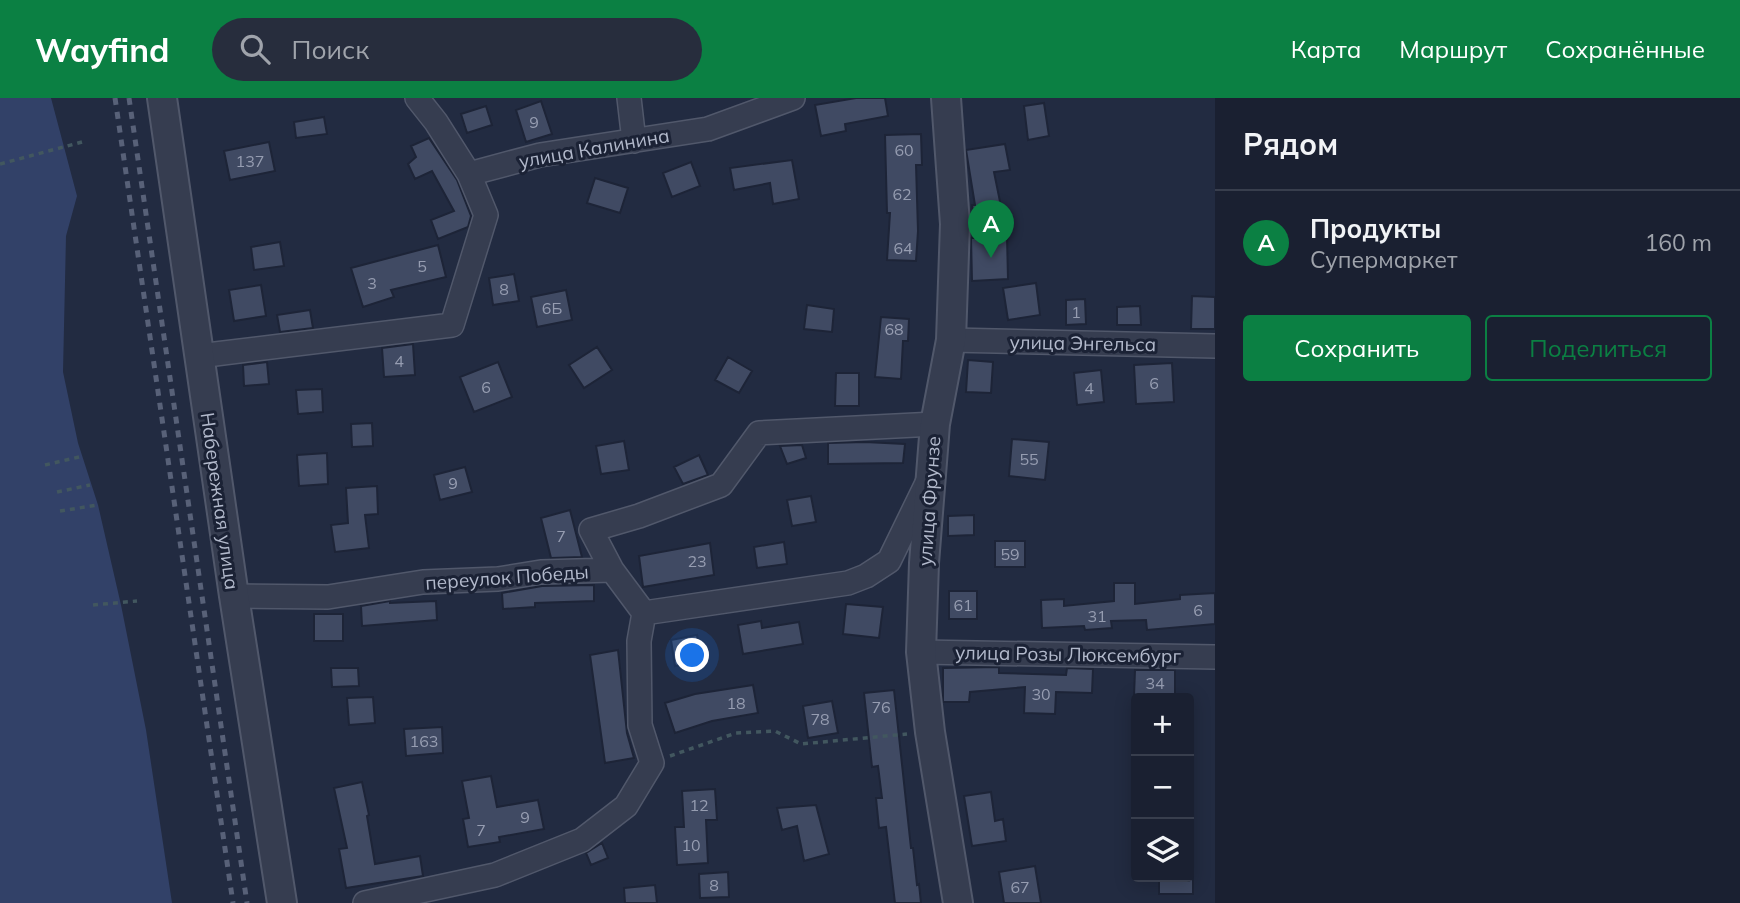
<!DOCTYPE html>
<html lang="ru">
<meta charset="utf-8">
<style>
body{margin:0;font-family:Mulish,sans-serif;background:#272d3d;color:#f1f3f6}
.controls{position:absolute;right:21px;bottom:21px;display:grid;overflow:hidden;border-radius:7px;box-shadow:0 4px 18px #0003}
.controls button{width:63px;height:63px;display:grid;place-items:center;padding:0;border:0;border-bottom:2px solid #383e4d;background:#1a2031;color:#f1f3f6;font:35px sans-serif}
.you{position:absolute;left:693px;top:558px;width:24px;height:24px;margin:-18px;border:5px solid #fff;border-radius:50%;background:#1a73e8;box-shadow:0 0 0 10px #1a73e833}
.badge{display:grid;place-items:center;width:46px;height:46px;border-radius:50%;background:#0b8043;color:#fff;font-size:23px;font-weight:700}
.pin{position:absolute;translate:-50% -58px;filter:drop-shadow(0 2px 4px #0008)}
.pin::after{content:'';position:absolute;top:37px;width:24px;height:21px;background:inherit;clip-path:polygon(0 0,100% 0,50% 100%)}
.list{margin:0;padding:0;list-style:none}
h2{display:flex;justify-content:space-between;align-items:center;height:91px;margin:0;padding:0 28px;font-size:30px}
h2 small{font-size:23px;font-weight:400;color:#9fa3ab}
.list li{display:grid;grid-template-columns:46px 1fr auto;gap:21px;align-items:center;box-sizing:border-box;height:105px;padding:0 28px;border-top:2px solid #383e4d}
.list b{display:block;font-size:26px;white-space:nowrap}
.list p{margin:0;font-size:23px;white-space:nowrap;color:#9fa3ab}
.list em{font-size:23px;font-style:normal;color:#9fa3ab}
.actions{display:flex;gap:14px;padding:21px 28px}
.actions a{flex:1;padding:16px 0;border:2px solid #0b8043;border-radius:7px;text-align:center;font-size:24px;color:#0b8043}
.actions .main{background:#0b8043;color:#fff}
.icon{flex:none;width:38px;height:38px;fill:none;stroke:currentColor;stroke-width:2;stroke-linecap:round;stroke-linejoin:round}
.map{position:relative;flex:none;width:1215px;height:805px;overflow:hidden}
header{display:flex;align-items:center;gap:42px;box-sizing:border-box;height:98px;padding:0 35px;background:#0b8043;color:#fff}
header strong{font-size:33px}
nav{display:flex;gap:38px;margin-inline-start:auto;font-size:24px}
.search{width:490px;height:63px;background:#272d3d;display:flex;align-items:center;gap:18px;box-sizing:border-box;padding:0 24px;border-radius:38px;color:#9fa3ab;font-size:26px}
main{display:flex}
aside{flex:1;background:#1a2031}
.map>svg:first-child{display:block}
.water{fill:#324168}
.building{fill:#404a63;stroke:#1d2437;stroke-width:2}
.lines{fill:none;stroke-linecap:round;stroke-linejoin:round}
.minor-casing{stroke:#51586b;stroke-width:26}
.tertiary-casing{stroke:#51586b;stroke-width:32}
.path{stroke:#42575f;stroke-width:3.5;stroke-dasharray:5 5;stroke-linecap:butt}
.minor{stroke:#363d50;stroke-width:23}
.tertiary{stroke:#363d50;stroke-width:28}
.rail{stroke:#586178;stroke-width:5;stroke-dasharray:7 7;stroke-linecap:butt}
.labels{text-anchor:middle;stroke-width:6;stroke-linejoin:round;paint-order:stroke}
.number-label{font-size:16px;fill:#969db1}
.street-label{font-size:19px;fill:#b2b9cb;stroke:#1b2235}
</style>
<header>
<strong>Wayfind</strong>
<div class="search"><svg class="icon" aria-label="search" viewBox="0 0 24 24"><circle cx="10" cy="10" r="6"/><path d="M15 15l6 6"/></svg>Поиск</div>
<nav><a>Карта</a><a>Маршрут</a><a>Сохранённые</a></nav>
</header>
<main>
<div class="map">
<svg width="1215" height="805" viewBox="0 0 1215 805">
<rect width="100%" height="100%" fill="#222b41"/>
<path class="water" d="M 0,0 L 51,0 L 77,98 L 66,138 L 63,274 L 78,345 L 98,407 L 121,507 L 146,632 L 172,805 L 0,805 Z"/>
<path class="building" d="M 856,0 L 885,0 L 888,18 L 845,26 L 846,33 L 821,38 L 815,7 Z
M 541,3 L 552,36 L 526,44 L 516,12 Z
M 1044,5 L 1049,38 L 1028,42 L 1024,8 Z
M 486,8 L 492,27 L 467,35 L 461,16 Z
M 324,19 L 327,36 L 296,40 L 294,24 Z
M 921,36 L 922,67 L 916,67 L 918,133 L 916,163 L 887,162 L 890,115 L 887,115 L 885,37 Z
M 429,40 L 457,82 L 471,118 L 468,129 L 438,141 L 431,122 L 454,113 L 432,73 L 415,81 L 408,66 L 416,59 L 411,48 Z
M 269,44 L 275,73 L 230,82 L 224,53 Z
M 1005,46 L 1010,72 L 994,74 L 1007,138 L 1008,181 L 972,183 L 971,140 L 977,140 L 972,107 L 975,107 L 966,52 Z
M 792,62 L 799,101 L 773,106 L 770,85 L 734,92 L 730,70 Z
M 691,64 L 700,88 L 672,99 L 663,75 Z
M 595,80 L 628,90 L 620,115 L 587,105 Z
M 280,144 L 284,168 L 254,172 L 251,149 Z
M 438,147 L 446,179 L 391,192 L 394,199 L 363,209 L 351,170 Z
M 514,176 L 519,203 L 493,207 L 489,180 Z
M 1036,185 L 1040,217 L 1008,222 L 1003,190 Z
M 261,187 L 266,218 L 234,223 L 229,192 Z
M 566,192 L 572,222 L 537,229 L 531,199 Z
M 1192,198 L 1215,199 L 1215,231 L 1191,231 Z
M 1085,201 L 1086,226 L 1066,227 L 1066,202 Z
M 807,207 L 834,211 L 832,234 L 804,231 Z
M 1140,208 L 1141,227 L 1117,227 L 1117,209 Z
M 310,212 L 313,230 L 280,234 L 277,217 Z
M 881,219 L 909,221 L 908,243 L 903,243 L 901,281 L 875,279 Z
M 413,246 L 415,277 L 384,279 L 382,250 Z
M 597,249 L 612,272 L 584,290 L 569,267 Z
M 728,259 L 752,273 L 739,295 L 715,282 Z
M 968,262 L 993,264 L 991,295 L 966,294 Z
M 267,264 L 269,286 L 244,288 L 243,267 Z
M 498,264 L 512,299 L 474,314 L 460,279 Z
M 1172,265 L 1174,304 L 1136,306 L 1134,267 Z
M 1101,272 L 1104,304 L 1077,307 L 1074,275 Z
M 836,275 L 859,275 L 859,308 L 835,308 Z
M 322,291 L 323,314 L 298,316 L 296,292 Z
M 372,325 L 373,348 L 352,349 L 351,326 Z
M 1012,341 L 1049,344 L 1045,382 L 1009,378 Z
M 624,343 L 629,372 L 601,376 L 596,348 Z
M 865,344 L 905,346 L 903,365 L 828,366 L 828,345 Z
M 802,347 L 806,360 L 787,366 L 780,348 Z
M 327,355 L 328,386 L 299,388 L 297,357 Z
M 699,357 L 708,377 L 683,386 L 674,369 Z
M 465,369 L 472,394 L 440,402 L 434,377 Z
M 377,388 L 378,416 L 365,417 L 369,450 L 335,454 L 331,427 L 348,425 L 346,390 Z
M 811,398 L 816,424 L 792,428 L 787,402 Z
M 570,412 L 582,459 L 551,460 L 541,420 Z
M 974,417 L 974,437 L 948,438 L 948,418 Z
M 995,443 L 1025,443 L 1025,469 L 995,469 Z
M 784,444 L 787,466 L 757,470 L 754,449 Z
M 710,445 L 714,477 L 643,489 L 639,458 Z
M 1114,485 L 1135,485 L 1135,506 L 1180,501 L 1180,497 L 1215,495 L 1215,526 L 1147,532 L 1146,522 L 1111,523 L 1112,530 L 1085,532 L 1084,528 L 1042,530 L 1041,502 L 1064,501 L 1064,508 L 1114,503 Z
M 594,487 L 594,503 L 535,505 L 535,509 L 503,511 L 502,495 L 542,488 Z
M 949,493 L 977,493 L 977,521 L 949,521 Z
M 390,503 L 390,505 L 436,503 L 437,522 L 362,528 L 361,508 Z
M 846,506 L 883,509 L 879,540 L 843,536 Z
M 314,516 L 343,516 L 343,543 L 314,543 Z
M 761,523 L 762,530 L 799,524 L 803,546 L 743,556 L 738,527 Z
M 697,537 L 701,563 L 675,568 L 671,542 Z
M 618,552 L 627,635 L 634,660 L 605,665 L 590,557 Z
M 999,569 L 999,575 L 1066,577 L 1067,570 L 1093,571 L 1092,595 L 1056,594 L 1055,616 L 1024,615 L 1025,589 L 970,594 L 969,604 L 943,604 L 943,570 Z
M 331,570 L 358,570 L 359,588 L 332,589 Z
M 1135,572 L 1175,572 L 1175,599 L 1134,598 Z
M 753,587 L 758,615 L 712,623 L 675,635 L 665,605 L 695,596 Z
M 894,592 L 911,750 L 913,750 L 917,787 L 919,786 L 921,805 L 895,805 L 886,729 L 879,730 L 876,700 L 882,700 L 878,668 L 872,669 L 864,595 Z
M 373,599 L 375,625 L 349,627 L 347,600 Z
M 832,603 L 838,635 L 808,640 L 803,608 Z
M 442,629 L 443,655 L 406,658 L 404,631 Z
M 491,678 L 497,709 L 538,702 L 544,731 L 499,739 L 500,744 L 468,749 L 463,721 L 469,720 L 462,683 Z
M 362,684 L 369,717 L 367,718 L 375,766 L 420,758 L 423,778 L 346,790 L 339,751 L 347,750 L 334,690 Z
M 715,691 L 717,722 L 706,722 L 708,765 L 677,767 L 675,729 L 684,729 L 682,693 Z
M 991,694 L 995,723 L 1003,721 L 1006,743 L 972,748 L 964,698 Z
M 816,707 L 829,756 L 804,763 L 797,728 L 782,732 L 777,710 Z
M 602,745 L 608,760 L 591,767 L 586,755 Z
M 1035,768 L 1041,805 L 1004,805 L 999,774 Z
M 728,774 L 729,799 L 700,800 L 699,776 Z
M 1159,779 L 1193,779 L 1193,796 L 1159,796 Z
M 655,787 L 657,805 L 625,805 L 624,790 Z"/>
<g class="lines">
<defs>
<path id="minor" d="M 417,0 L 436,24 L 469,76
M 629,0 L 634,43
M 951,242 L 1215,248
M 199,258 L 452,227 L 486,117 L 469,76 L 540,57 L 708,31 L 793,0
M 612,472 L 644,515
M 234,498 L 328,499 L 423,484 L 498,481 L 541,474 L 612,472 L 591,432 L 639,418 L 721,387 L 759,335 L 935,326
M 644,515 L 848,485 L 866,478 L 889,463 L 927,385
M 921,554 L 1215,559
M 365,805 L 495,777 L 582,742 L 626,708 L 652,665 L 640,627 L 639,543 L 644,515"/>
<path id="tertiary" d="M 162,0 L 234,498 L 282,805
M 946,0 L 955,126 L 951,242 L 935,326 L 924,465 L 921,554 L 930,634 L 958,805"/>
</defs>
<use href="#minor" class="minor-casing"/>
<use href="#tertiary" class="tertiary-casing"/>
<path class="path" d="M 0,66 L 82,44
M 45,367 L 83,358
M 57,394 L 90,387
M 60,413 L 98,407
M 93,507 L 137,503
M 670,658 L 736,635 L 775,633 L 801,646 L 907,636"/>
<use href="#minor" class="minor"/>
<use href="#tertiary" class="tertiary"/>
<path class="rail" d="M 115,0 L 233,805
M 129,0 L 247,805"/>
</g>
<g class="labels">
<g class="number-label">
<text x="534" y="30">9</text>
<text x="904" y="58">60</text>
<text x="250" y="69">137</text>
<text x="902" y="102">62</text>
<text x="903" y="156">64</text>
<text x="422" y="174">5</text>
<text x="372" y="191">3</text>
<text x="504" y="197">8</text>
<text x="552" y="216">6Б</text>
<text x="1076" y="220">1</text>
<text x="894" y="237">68</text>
<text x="399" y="269">4</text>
<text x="1154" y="291">6</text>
<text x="486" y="295">6</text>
<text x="1089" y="296">4</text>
<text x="1029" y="367">55</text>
<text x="453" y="391">9</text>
<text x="561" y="444">7</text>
<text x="1010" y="462">59</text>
<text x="697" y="469">23</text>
<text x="963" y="513">61</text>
<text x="1198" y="518">6</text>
<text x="1097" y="524">31</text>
<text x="1155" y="591">34</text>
<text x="1041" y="602">30</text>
<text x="736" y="611">18</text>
<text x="881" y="615">76</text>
<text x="820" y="627">78</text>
<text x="424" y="649">163</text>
<text x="699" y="713">12</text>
<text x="525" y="725">9</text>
<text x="481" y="738">7</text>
<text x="691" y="753">10</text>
<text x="714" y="793">8</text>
<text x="1020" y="795">67</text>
</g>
<g class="street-label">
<text transform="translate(594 50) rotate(-10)" y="7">улица Калинина</text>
<text transform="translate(1083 245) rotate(1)" y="7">улица Энгельса</text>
<text transform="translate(220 403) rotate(82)" y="7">Набережная улица</text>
<text transform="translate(929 403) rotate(-86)" y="7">улица Фрунзе</text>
<text transform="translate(507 479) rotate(-4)" y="7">переулок Победы</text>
<text transform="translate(1068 556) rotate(1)" y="7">улица Розы Люксембург</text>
</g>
</g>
</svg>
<div class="controls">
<button>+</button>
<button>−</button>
<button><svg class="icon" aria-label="layers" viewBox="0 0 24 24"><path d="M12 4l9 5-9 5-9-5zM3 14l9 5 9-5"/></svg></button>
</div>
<div class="you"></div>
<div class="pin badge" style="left:991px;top:160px">A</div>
</div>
<aside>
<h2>Рядом<small></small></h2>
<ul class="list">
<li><span class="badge">A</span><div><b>Продукты</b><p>Супермаркет</p></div><em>160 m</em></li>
</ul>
<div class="actions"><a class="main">Сохранить</a><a>Поделиться</a></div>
</aside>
</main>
